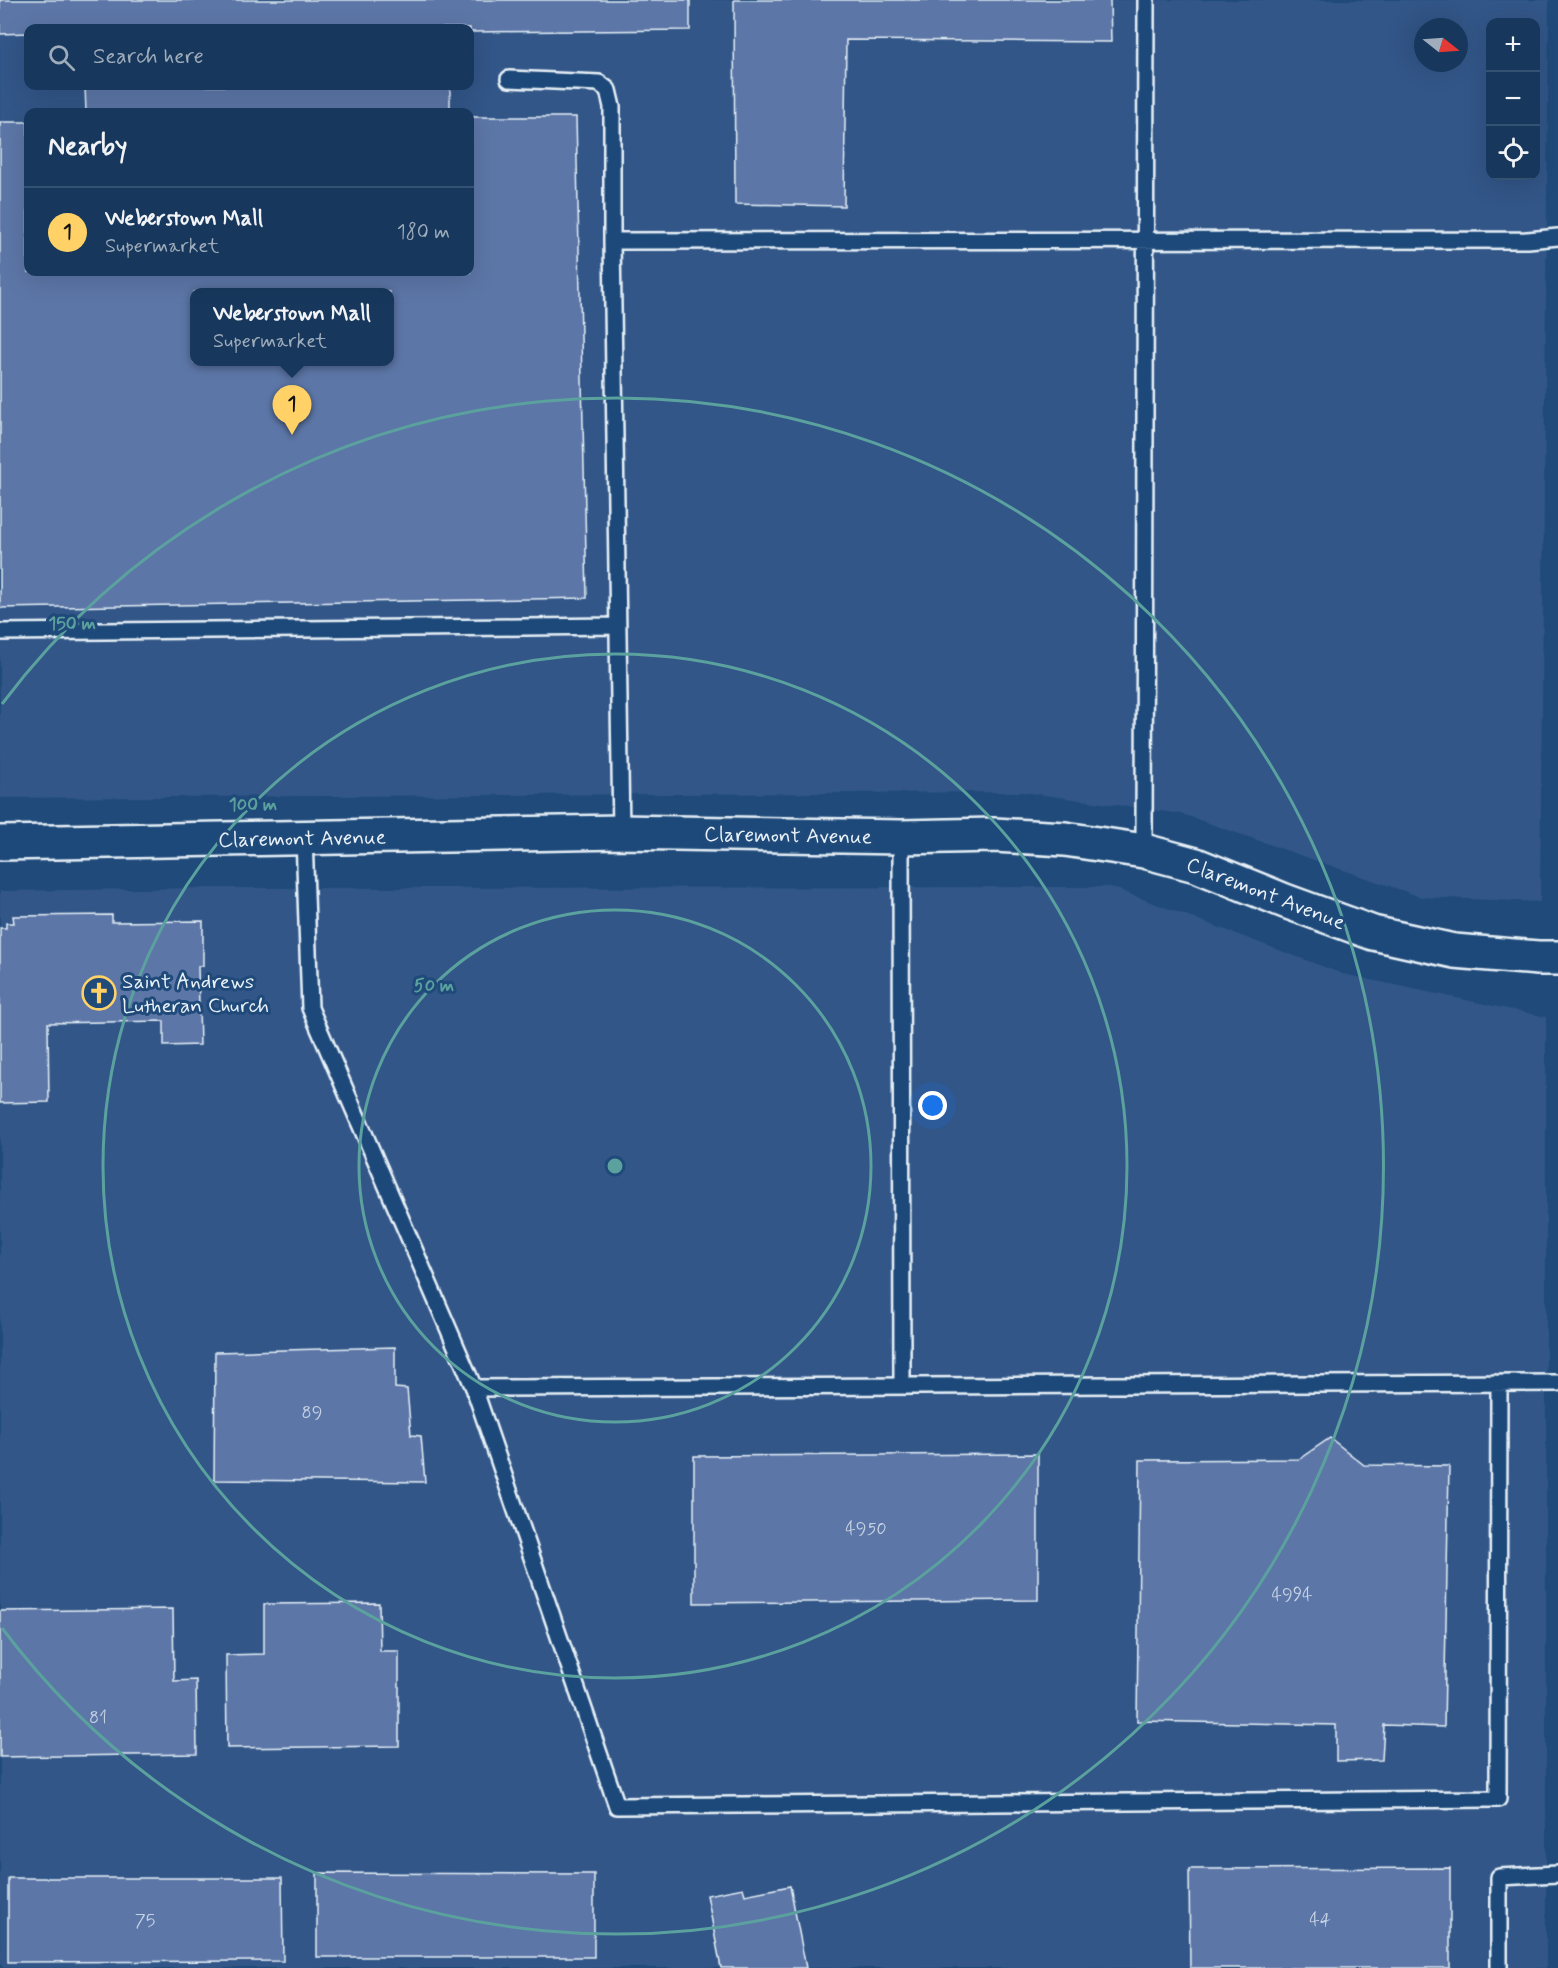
<!DOCTYPE html>
<meta charset="utf-8">
<style>
body{margin:0;font-family:Mynerve,sans-serif;background:#244365;color:#f1f3f6}
.controls{position:absolute;right:18px;top:18px;display:grid;overflow:hidden;border-radius:12px;box-shadow:0 6px 24px #0002}
.controls button{width:54px;height:54px;display:grid;place-items:center;padding:0;border:0;border-bottom:2px solid #365272;background:#17385c;color:#f1f3f6;font:30px sans-serif}
.compass{position:absolute;left:1414px;top:18px;width:54px;height:54px;border-radius:50%;background:#17385c;box-shadow:0 6px 24px #0002;rotate:107deg}
.you{position:absolute;left:933px;top:1106px;width:21px;height:21px;margin:-15px;border:4px solid #fff;border-radius:50%;background:#1a73e8;box-shadow:0 0 0 9px #1a73e833}
.badge{display:grid;place-items:center;width:39px;height:39px;border-radius:50%;background:#ffd166;color:#111;font-size:20px;font-weight:700}
.pin{position:absolute;translate:-50% -50px;filter:drop-shadow(0 2px 3px #0008)}
.pin::after{content:'';position:absolute;top:32px;width:21px;height:18px;background:inherit;clip-path:polygon(0 0,100% 0,50% 100%)}
.popup{position:absolute;left:190px;top:288px;width:204px;height:78px;box-sizing:border-box;display:grid;place-content:center;border-radius:12px;background:#17385c;filter:drop-shadow(0 2px 4px #0005);font-size:20px;white-space:nowrap;color:#9eacbb}
.popup b{font-size:22px;color:#f1f3f6}
.popup::after{content:'';position:absolute;left:50%;top:100%;margin-left:-12px;border:12px solid transparent;border-top-color:#17385c}
.list{margin:0;padding:0;list-style:none}
h2{display:flex;justify-content:space-between;align-items:center;height:78px;margin:0;padding:0 24px;font-size:26px}
h2 small{font-size:20px;font-weight:400;color:#9eacbb}
.list li{display:grid;grid-template-columns:39px 1fr auto;gap:18px;align-items:center;box-sizing:border-box;height:90px;padding:0 24px;border-top:2px solid #365272}
.list b{display:block;font-size:22px;white-space:nowrap}
.list p{margin:0;font-size:20px;white-space:nowrap;color:#9eacbb}
.list em{font-size:20px;font-style:normal;color:#9eacbb}
.icon{flex:none;width:33px;height:33px;fill:none;stroke:currentColor;stroke-width:2;stroke-linecap:round;stroke-linejoin:round}
.map{position:relative;flex:none;width:1558px;height:1968px;overflow:hidden}
.search{position:absolute;background:#17385c;box-shadow:0 6px 24px #0002;left:24px;top:24px;width:450px;height:66px;display:flex;align-items:center;gap:15px;box-sizing:border-box;padding:0 21px;border-radius:12px;color:#9eacbb;font-size:22px}
.panel{position:absolute;background:#17385c;box-shadow:0 6px 24px #0002;left:24px;top:108px;width:450px;height:168px;border-radius:12px}
.map>svg:first-child{display:block}
.built{fill:#315788;fill-rule:evenodd}
.building{fill:#5b76a7;stroke:#e8f1f8;stroke-width:1.5;fill-rule:evenodd}
.lines{fill:none;stroke-linecap:round;stroke-linejoin:round}
.lane-casing{stroke:#e8f1f8;stroke-width:20}
.secondary-casing{stroke:#e8f1f8;stroke-width:38}
.lane{stroke:#1f4a7a;stroke-width:15}
.secondary{stroke:#1f4a7a;stroke-width:33}
.ring{fill:none;stroke:#5ba19e;stroke-width:3}
.labels{text-anchor:middle;stroke-width:6;stroke-linejoin:round;paint-order:stroke}
.number-label{font-size:18px;fill:#c5d2e4}
.street-label{font-size:21px;fill:#e8f1f8;stroke:#1f4a7a}
.poi-label{font-size:21px;fill:#e8f1f8;stroke:#1f4a7a;text-anchor:start}
.centre{fill:#5ba19e;stroke:#1f4a7a;stroke-width:3}
.ring-label{font-size:18px;text-anchor:middle;font-weight:bold;fill:#5ba19e;stroke:#1f4a7a;stroke-width:6;stroke-linejoin:round;paint-order:stroke}
</style>
<div class="map">
<svg width="1558" height="1968" viewBox="0 0 1558 1968">
<rect width="100%" height="100%" fill="#1f4a7a"/>
<filter id="ink" filterUnits="userSpaceOnUse"><feTurbulence type="fractalNoise" baseFrequency=".0167" numOctaves="2"/><feDisplacementMap in="SourceGraphic" scale="12" xChannelSelector="R" yChannelSelector="G"/><feConvolveMatrix kernelMatrix="1 2 1 2 8 2 1 2 1" color-interpolation-filters="sRGB"/></filter>
<g filter="url(#ink)">
<path class="built" d="M 0,0 L 1549,0 L 1540,902 L 1421,897 L 1182,814 L 1022,792 L 0,798 ZM 1490,22 L 1536,22 L 1536,176 L 1490,176 ZM 1423,27 L 1459,27 L 1459,63 L 1423,63 ZM 28,28 L 470,28 L 470,86 L 28,86 ZM 28,112 L 470,112 L 470,272 L 28,272 ZM 194,292 L 389,292 L 389,362 L 194,362 Z
M 1111,887 L 1343,974 L 1546,1017 L 1546,1968 L 3,1968 L 0,1961 L 0,891 L 205,888 Z"/>
<path class="building" d="M 0,0 L 690,0 L 690,30 L 470,32 L 470,28 L 28,28 L 28,33 L 0,34 Z
M 734,0 L 1110,0 L 1111,42 L 846,40 L 844,206 L 735,204 Z
M 85,86 L 450,86 L 450,112 L 86,112 Z
M 470,117 L 576,117 L 587,598 L 0,608 L 0,122 L 28,122 L 28,272 L 470,272 ZM 194,292 L 389,292 L 389,362 L 194,362 Z
M 112,915 L 112,922 L 203,921 L 203,966 L 198,966 L 200,1045 L 164,1046 L 164,1021 L 48,1023 L 49,1102 L 0,1103 L 0,928 L 6,928 L 6,923 L 14,923 L 13,916 Z
M 395,1347 L 395,1388 L 407,1389 L 411,1435 L 421,1436 L 425,1482 L 214,1480 L 215,1352 Z
M 1330,1438 L 1364,1465 L 1449,1466 L 1444,1727 L 1384,1725 L 1382,1760 L 1336,1761 L 1336,1725 L 1137,1721 L 1140,1460 L 1299,1459 Z
M 1038,1454 L 1038,1600 L 694,1603 L 694,1456 Z
M 379,1603 L 380,1651 L 399,1651 L 399,1746 L 227,1748 L 226,1655 L 264,1654 L 264,1604 Z
M 173,1609 L 174,1681 L 196,1680 L 197,1754 L 0,1757 L 0,1611 Z
M 1450,1868 L 1450,1968 L 1190,1968 L 1189,1869 Z
M 317,1873 L 594,1874 L 594,1957 L 317,1957 Z
M 8,1878 L 282,1878 L 283,1961 L 8,1962 Z
M 790,1886 L 806,1968 L 721,1968 L 707,1895 L 743,1888 L 745,1895 Z"/>
<g class="lines">
<defs>
<path id="lane" d="M 509,79 L 599,83 L 608,90 L 612,107 L 612,241 L 621,832
M 612,241 L 1528,240 L 1558,237
M 0,632 L 618,626
M 304,837 L 310,1008 L 474,1388 L 617,1806 L 1498,1799 L 1499,1384
M 901,837 L 902,1386
M 1144,851 L 1146,0
M 474,1388 L 1558,1383
M 1499,1968 L 1499,1877 L 1558,1874"/>
<path id="secondary" d="M 0,843 L 621,832 L 901,837 L 994,835 L 1065,839 L 1144,851 L 1196,865 L 1285,901 L 1373,933 L 1454,951 L 1538,958 L 1558,958"/>
</defs>
<use href="#lane" class="lane-casing"/>
<use href="#secondary" class="secondary-casing"/>
<use href="#lane" class="lane"/>
<use href="#secondary" class="secondary"/>
</g>
</g>
<g class="ring">
<circle cx="615" cy="1166" r="256"/>
<circle cx="615" cy="1166" r="512"/>
<path d="M2 704A768 768 0 1 1 2 1628"/>
</g>
<defs>
<symbol id="church-ring" viewBox="-11 -11 22 22"><circle r="9.5" fill="#1f4a7a" stroke="#ffd166" stroke-width="1.5"/><path d="M-1.2-6h2.4v3.5h3.3v2.4h-3.3V6h-2.4V-.1h-3.3v-2.4h3.3Z" fill="#ffd166"/></symbol>
</defs>
<g fill-rule="evenodd">
<use href="#church-ring" x="80" y="974" width="38" height="38"/>
</g>
<g class="labels">
<g class="number-label">
<text x="312" y="1418">89</text>
<text x="866" y="1534">4950</text>
<text x="1292" y="1600">4994</text>
<text x="98" y="1723">81</text>
<text x="1320" y="1925">44</text>
<text x="145" y="1926">75</text>
</g>
<g class="street-label">
<text transform="translate(788 835) rotate(1)" y="7">Claremont Avenue</text>
<text transform="translate(302 838) rotate(-1)" y="7">Claremont Avenue</text>
<text transform="translate(1266 893) rotate(21)" y="7">Claremont Avenue</text>
</g>
<g class="poi-label">
<text x="122" y="988">Saint Andrews<tspan x="122" dy="24">Lutheran Church</tspan></text>
</g>
</g>
<circle cx="615" cy="1166" r="9" class="centre"/>
<g class="ring-label">
<text x="72" y="629">150 m</text>
<text x="253" y="810">100 m</text>
<text x="434" y="991">50 m</text>
</g>
</svg>
<div class="controls">
<button>+</button>
<button>−</button>
<button><svg class="icon" aria-label="locate" viewBox="0 0 24 24"><circle cx="12" cy="12" r="6"/><path d="M12 2v4M12 18v4M2 12h4M18 12h4"/></svg></button>
</div>
<svg class="compass" viewBox="-18 -18 36 36"><path d="M0-13l5 13h-10z" fill="#e53935"/><path d="M0 13l5-13h-10z" fill="#9eacbb"/></svg>
<div class="you"></div>
<div class="pin badge" style="left:292px;top:435px">1</div>
<div class="popup"><b>Weberstown Mall</b>Supermarket</div>
<div class="search"><svg class="icon" aria-label="search" viewBox="0 0 24 24"><circle cx="10" cy="10" r="6"/><path d="M15 15l6 6"/></svg>Search here</div>
<section class="panel">
<h2>Nearby<small></small></h2>
<ul class="list">
<li><span class="badge">1</span><div><b>Weberstown Mall</b><p>Supermarket</p></div><em>180 m</em></li>
</ul>
</section>
</div>
